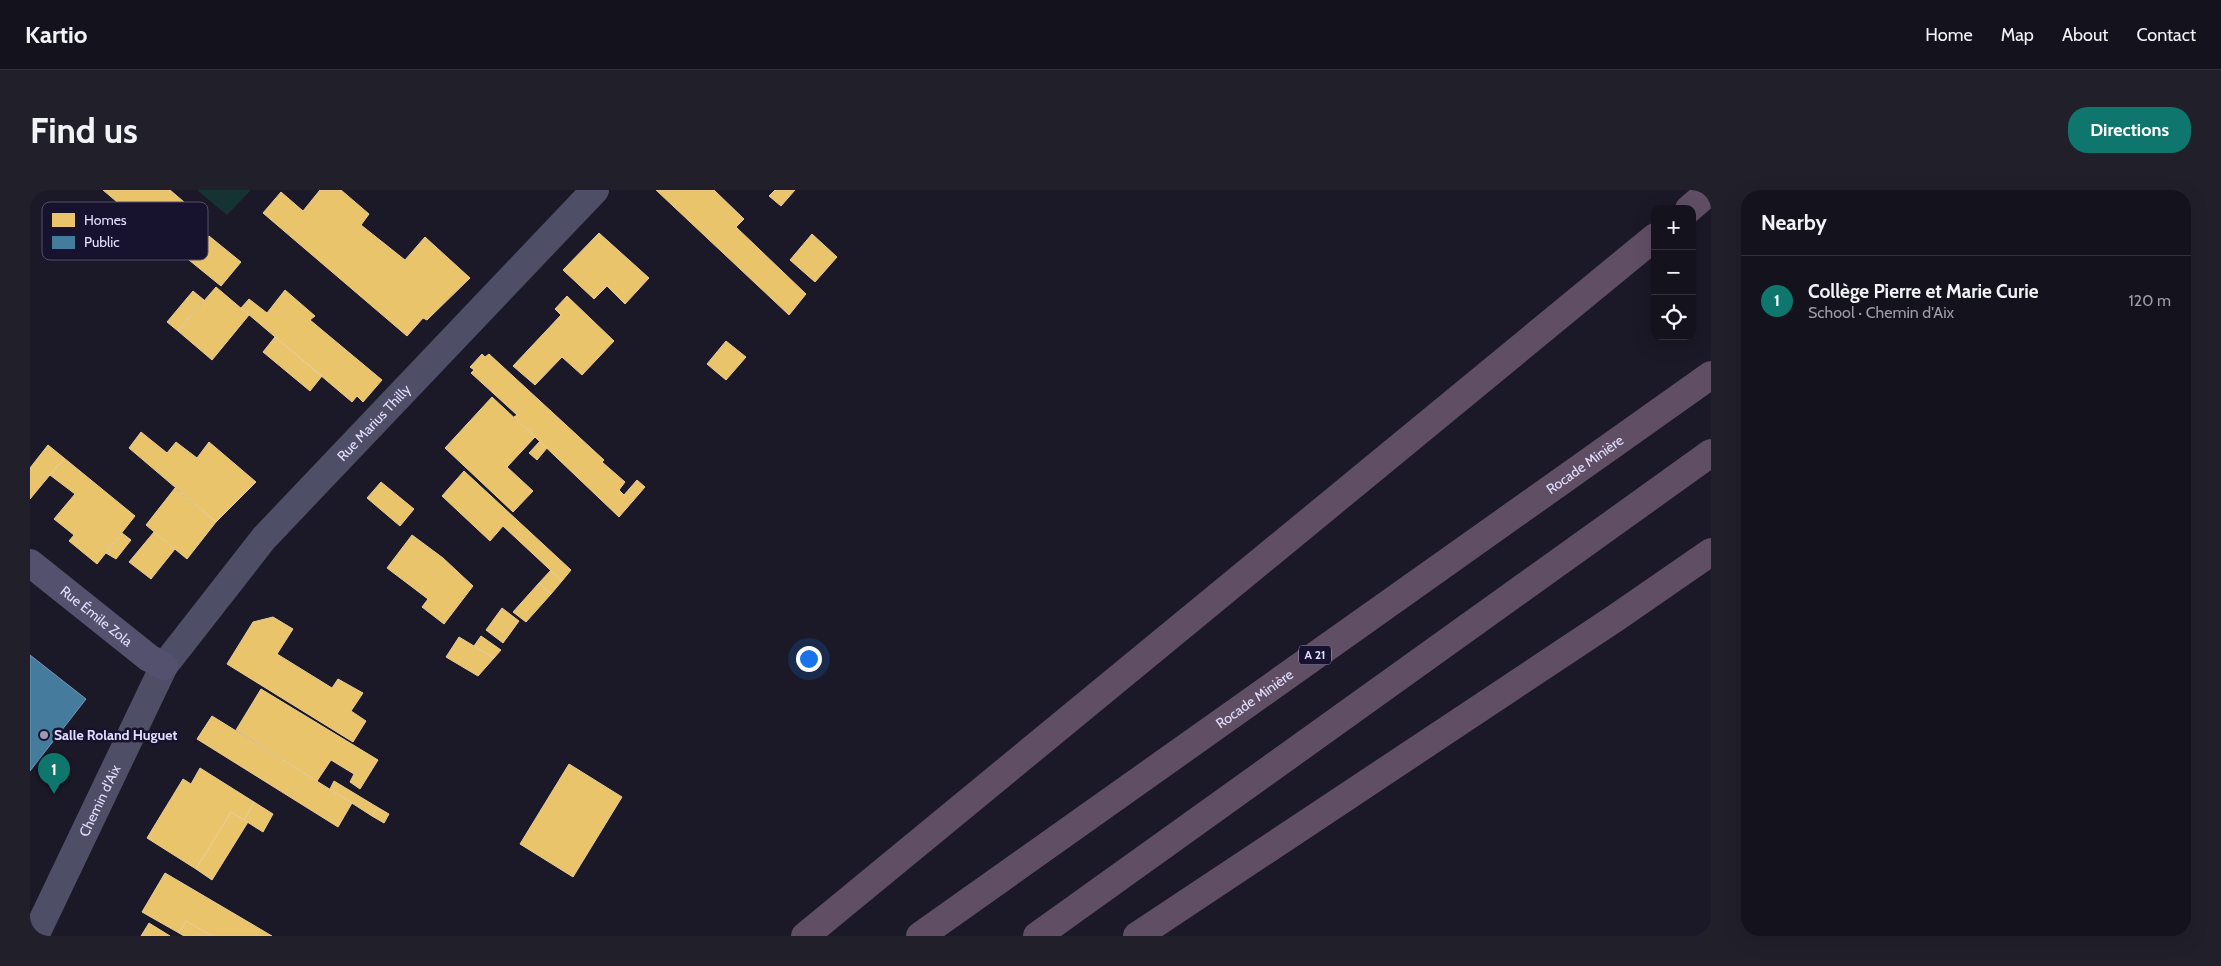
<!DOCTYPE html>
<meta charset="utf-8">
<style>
body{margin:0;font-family:Cabin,sans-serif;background:#21202a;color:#f1f3f6}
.controls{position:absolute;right:15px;top:15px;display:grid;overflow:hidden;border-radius:10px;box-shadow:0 5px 20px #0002}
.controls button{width:45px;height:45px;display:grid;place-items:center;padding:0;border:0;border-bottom:1px solid #33323b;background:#14121d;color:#f1f3f6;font:25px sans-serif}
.you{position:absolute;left:778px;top:468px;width:18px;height:18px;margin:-12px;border:4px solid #fff;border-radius:50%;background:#1a73e8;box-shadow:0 0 0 8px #1a73e833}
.badge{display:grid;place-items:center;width:32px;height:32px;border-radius:50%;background:#0f766e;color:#fff;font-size:16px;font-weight:700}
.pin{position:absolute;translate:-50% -41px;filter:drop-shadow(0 1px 2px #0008)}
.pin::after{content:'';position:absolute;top:26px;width:18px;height:15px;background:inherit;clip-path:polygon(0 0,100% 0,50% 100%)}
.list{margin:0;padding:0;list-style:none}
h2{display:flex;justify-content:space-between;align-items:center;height:65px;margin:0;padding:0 20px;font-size:21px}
h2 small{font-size:16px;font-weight:400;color:#9d9ea4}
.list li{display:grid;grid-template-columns:32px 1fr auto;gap:15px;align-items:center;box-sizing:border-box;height:90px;padding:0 20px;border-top:1px solid #33323b}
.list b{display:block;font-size:19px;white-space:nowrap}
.list p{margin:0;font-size:16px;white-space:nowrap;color:#9d9ea4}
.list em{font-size:16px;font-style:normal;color:#9d9ea4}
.icon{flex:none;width:28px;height:28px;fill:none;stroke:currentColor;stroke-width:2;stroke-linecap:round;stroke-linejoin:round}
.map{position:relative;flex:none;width:1681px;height:746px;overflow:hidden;border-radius:20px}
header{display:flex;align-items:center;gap:30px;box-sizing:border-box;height:70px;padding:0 25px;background:#14121d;border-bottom:1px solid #33323b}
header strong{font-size:24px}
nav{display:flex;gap:28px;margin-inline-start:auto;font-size:18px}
.intro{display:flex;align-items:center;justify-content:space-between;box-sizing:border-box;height:120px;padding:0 30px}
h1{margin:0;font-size:35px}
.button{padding:12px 22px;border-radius:20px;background:#0f766e;color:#fff;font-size:18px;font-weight:700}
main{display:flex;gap:30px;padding:0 30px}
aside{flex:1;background:#14121d;border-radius:20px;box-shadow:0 5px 20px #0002}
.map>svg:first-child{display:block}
.green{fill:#163334}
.homes{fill:#e9c46a;stroke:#e7cc97}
.public{fill:#457b9d;stroke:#7499ba}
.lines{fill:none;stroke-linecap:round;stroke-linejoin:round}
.street{stroke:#4f4e67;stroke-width:28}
.secondary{stroke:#53516d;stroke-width:28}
.highway{stroke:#604e65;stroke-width:28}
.poi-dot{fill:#9d99b3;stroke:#17122d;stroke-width:2}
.labels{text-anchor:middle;stroke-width:5;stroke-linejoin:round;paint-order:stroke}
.shield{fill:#17122d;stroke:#a6a1c0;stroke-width:1}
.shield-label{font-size:12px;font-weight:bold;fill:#e3deff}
.street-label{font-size:14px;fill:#e3deff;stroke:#17122d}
.poi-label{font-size:14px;font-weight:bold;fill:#e3deff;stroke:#17122d;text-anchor:start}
.key{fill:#17122d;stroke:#544f6c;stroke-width:1}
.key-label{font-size:14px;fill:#e3deff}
</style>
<header>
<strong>Kartio</strong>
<nav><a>Home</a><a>Map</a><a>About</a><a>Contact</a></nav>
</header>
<div class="intro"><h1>Find us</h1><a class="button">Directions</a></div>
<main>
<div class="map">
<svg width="1681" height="746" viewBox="0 0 1681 746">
<rect width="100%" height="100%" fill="#1b1827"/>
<path class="green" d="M 167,0 L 221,0 L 197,25 Z"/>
<path class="homes" d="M 73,0 L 140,0 L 154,12 L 127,46 Z
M 290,0 L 311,0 L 339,24 L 331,35 L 375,70 L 395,47 L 440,88 L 397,130 L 393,128 L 377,146 L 233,23 L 251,2 L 273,21 Z
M 626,0 L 684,0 L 714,29 L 706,37 L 776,104 L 759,125 Z
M 745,0 L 765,0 L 751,16 L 739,6 Z
M 569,43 L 619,88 L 595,114 L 577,96 L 564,109 L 533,80 Z
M 782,44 L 807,67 L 785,92 L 760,70 Z
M 179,46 L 211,72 L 191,96 L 159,70 Z
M 186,97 L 219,125 L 182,170 L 148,141 Z
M 255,100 L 285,126 L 280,130 L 352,190 L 333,212 L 327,206 L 322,212 L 211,118 L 219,109 L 237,123 Z
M 163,101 L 174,110 L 148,141 L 137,132 Z
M 537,106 L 584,151 L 552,185 L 532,167 L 505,195 L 483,176 L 531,125 L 525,119 Z
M 245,147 L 292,186 L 280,201 L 233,162 Z
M 696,151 L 716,167 L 696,190 L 677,174 Z
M 452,164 L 455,167 L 459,164 L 574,270 L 572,272 L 595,292 L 589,300 L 594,305 L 607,290 L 615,297 L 589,327 L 484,227 L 487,225 L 441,183 L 444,180 L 440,177 Z
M 462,207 L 505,247 L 477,277 L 503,301 L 483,322 L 415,258 Z
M 111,242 L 137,263 L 146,252 L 167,268 L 179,252 L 226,292 L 186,332 L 99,258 Z
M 510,251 L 517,258 L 507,270 L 499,263 Z
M 18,255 L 34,268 L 0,309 L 0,278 Z
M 34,268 L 105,326 L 67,374 L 39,351 L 44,345 L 24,329 L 45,304 L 20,285 Z
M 434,281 L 541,380 L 532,391 L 473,336 L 460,351 L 412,306 Z
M 351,292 L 384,319 L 370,336 L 337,308 Z
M 145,298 L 186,332 L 157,369 L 116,335 Z
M 124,342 L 145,359 L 121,389 L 99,372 Z
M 92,343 L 101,350 L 86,369 L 76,363 Z
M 382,345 L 413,368 L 443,396 L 414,434 L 392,417 L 398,409 L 357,378 Z
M 521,380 L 532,391 L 521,404 L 509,393 Z
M 509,393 L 521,404 L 496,432 L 483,422 Z
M 472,418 L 489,431 L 473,453 L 456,440 Z
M 243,427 L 263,439 L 247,464 L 302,498 L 308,489 L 333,503 L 321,521 L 336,531 L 323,552 L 197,474 L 223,432 Z
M 451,446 L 471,460 L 464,468 L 444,456 Z
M 429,447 L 464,468 L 448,486 L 416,467 Z
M 231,499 L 348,570 L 330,599 L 320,592 L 324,584 L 301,570 L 287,591 L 206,540 Z
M 182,526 L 322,613 L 308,637 L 167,549 Z
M 539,574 L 592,607 L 543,687 L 490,654 Z
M 170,578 L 224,612 L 214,630 L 201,622 L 166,679 L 117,648 L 153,589 L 161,594 Z
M 304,591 L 347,617 L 342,626 L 300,599 Z
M 224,612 L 243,624 L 233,642 L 214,630 Z
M 347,617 L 359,624 L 354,633 L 342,626 Z
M 201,622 L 218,632 L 182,690 L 166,679 Z
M 135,683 L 242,746 L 182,746 L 156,731 L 149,743 L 112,722 Z
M 156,731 L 182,746 L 154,746 L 149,743 Z
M 119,733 L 140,746 L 111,746 Z"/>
<path class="public" d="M 0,465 L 56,509 L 0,581 Z"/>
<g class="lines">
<path class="street" id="s1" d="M 5,746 L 134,476 L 234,348 L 565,0"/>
<path class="secondary" id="s2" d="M 0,373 L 119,468 L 134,476"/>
<g class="highway">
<path d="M 1659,19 L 1681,0"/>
<path d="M 775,746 L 1625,47"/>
<path id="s3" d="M 890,746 L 1681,185"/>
<path d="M 1007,746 L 1681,263"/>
<path d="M 1107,746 L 1587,427 L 1681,362"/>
</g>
</g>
<circle class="poi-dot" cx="14" cy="545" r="5"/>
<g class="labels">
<rect class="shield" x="1269" y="455.5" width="32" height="19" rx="4"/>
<g class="shield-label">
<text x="1285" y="469">A 21</text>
</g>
<g class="street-label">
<text dy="5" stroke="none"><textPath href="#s1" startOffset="621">Rue Marius Thilly</textPath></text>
<text dy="5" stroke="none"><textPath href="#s3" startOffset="815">Rocade Minière</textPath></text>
<text dy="5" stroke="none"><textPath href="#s2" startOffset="85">Rue Émile Zola</textPath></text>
<text dy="5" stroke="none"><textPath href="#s3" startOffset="410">Rocade Minière</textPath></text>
<text dy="5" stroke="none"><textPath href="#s1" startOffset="150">Chemin d'Aix</textPath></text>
</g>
<g class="poi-label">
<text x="24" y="550">Salle Roland Huguet</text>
</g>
</g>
<rect x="12" y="12" width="166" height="58" rx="8" class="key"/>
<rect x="22" y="23" width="23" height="14" fill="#e9c46a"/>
<rect x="22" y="46" width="23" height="13" fill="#457b9d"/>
<g class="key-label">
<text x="54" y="35">Homes</text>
<text x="54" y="57">Public</text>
</g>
</svg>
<div class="controls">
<button>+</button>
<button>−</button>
<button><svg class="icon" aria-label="locate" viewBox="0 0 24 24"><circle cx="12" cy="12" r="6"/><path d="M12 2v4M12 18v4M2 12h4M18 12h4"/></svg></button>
</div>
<div class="you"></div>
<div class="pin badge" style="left:24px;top:604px">1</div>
</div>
<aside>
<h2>Nearby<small></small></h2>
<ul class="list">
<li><span class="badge">1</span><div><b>Collège Pierre et Marie Curie</b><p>School · Chemin d'Aix</p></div><em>120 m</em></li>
</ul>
</aside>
</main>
